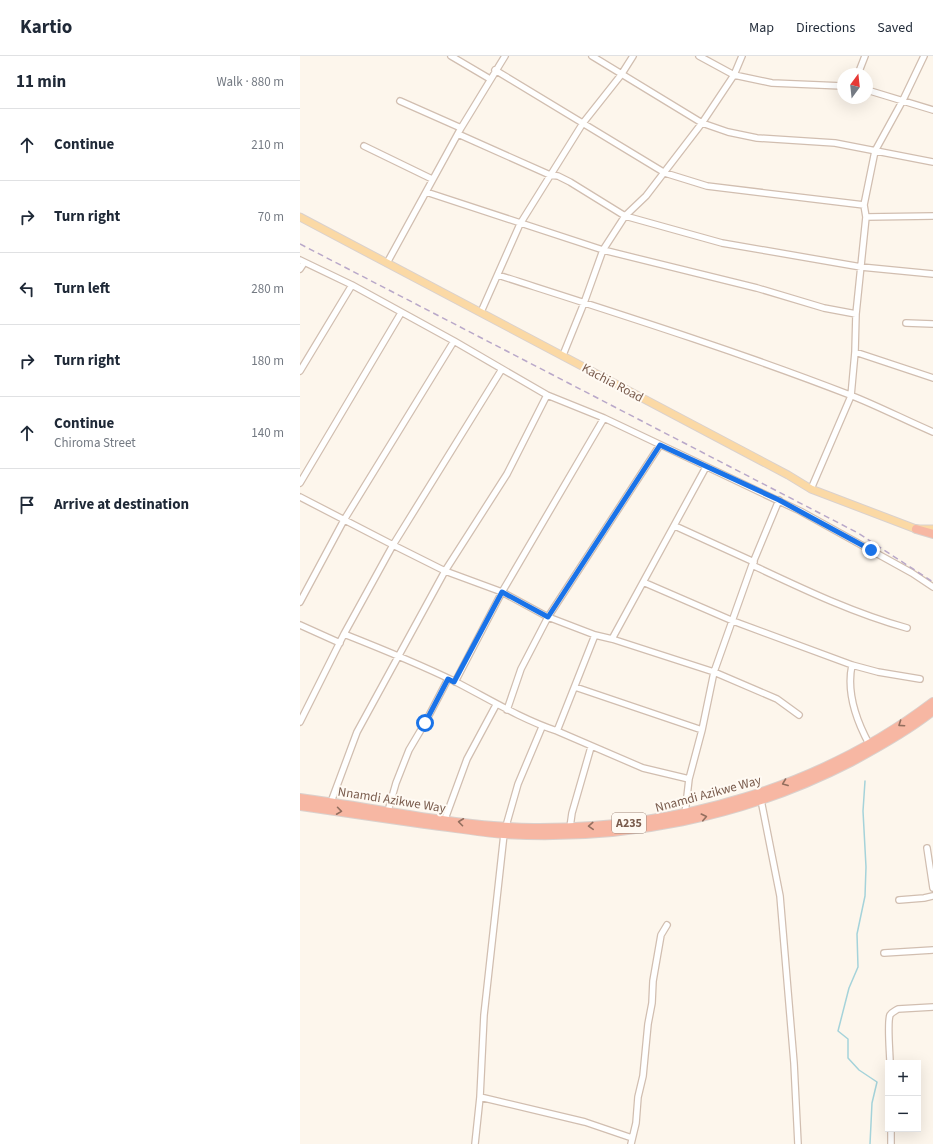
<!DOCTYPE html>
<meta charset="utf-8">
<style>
body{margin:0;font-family:"Source Sans 3",sans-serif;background:#f2f2f3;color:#1f2937}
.controls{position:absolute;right:12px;bottom:12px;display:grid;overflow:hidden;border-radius:0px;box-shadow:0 4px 16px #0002}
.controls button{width:36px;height:36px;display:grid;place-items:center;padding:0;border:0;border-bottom:1px solid #e0e1e3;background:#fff;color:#1f2937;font:20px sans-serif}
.compass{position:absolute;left:537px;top:12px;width:36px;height:36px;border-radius:50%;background:#fff;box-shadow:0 4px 16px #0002;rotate:15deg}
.stop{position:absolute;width:12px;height:12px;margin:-9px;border:3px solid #1a73e8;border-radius:50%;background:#fff}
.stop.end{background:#1a73e8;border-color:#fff;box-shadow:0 1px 4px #0008}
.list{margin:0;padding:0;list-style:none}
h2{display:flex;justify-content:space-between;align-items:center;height:52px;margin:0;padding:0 16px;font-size:17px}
h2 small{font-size:13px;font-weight:400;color:#747a83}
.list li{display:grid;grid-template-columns:26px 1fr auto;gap:12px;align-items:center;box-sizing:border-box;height:72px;padding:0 16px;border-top:1px solid #e0e1e3}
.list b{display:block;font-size:15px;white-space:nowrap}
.list p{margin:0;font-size:13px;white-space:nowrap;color:#747a83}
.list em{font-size:13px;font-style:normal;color:#747a83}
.icon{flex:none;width:22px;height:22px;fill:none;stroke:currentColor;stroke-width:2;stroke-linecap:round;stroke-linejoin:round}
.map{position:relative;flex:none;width:633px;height:1088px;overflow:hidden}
header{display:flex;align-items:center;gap:24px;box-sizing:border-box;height:56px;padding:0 20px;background:#fff;border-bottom:1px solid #e0e1e3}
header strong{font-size:19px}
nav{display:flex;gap:22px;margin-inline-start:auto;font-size:14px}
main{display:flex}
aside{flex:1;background:#fff}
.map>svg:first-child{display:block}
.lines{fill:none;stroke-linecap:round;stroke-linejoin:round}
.stream{stroke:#a5d3da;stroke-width:1.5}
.minor-casing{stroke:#d1beb0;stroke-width:8}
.major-casing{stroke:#dad1cd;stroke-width:9}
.highway-casing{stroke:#dad1cd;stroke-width:10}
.minor{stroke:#fff;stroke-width:5.5}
.major{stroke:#fbd9a5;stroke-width:7}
.highway{stroke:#f7b7a3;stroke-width:8}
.rail{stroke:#b9a8c9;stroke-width:1.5;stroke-dasharray:6 4;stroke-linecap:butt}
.oneway{stroke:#936e5e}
.route{stroke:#1a73e8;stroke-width:5}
.labels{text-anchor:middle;stroke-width:4;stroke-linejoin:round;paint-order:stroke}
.shield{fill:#fffaf3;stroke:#a28b7f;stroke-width:1}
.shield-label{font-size:12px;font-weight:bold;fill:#7a5c4d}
.street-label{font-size:13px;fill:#7a5c4d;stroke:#fffaf3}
</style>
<header>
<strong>Kartio</strong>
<nav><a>Map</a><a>Directions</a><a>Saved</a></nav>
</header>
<main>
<aside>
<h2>11 min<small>Walk · 880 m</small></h2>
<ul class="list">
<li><svg class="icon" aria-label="ahead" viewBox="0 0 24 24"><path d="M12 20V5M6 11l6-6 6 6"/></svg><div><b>Continue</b></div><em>210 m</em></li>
<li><svg class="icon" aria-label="right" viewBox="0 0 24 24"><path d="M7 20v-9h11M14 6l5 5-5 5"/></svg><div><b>Turn right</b></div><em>70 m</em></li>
<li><svg class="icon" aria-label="left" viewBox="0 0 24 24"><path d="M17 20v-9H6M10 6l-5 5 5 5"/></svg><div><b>Turn left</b></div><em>280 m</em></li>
<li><svg class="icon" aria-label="right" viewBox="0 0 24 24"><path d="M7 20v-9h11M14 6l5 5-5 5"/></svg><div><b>Turn right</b></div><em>180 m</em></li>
<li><svg class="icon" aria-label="ahead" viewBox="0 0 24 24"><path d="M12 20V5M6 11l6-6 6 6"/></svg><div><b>Continue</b><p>Chiroma Street</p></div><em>140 m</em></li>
<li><svg class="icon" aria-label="arrive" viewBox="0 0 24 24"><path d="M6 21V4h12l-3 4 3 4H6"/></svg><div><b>Arrive at destination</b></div></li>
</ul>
</aside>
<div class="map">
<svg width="633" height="1088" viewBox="0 0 633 1088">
<rect width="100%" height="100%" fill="#fdf6ec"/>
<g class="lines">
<path class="stream" d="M 565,725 L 563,755 L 566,811 L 565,840 L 557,878 L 558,911 L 549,932 L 538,975 L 548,983 L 548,1002 L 559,1014 L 577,1026 L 572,1047 L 570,1088"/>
<defs>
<path id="minor" d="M 151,0 L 190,23
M 292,0 L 402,67 L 428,76 L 457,82 L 535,87 L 633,106
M 399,0 L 434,19 L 472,27 L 543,30
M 195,14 L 365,117 L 407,130 L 564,149
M 558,18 L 565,0
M 567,34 L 633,54
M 100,45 L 161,72
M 158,78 L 250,119 L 258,120 L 270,126 L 325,160 L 422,187 L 561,211 L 633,218
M 64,90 L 132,123
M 126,136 L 303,194 L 457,232 L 524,252 L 556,258
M 566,161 L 633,160
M 0,204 L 52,229 L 154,285 L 247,339 L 304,362 L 500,455 L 612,517 L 633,531
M 87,207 L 161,72 L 205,0
M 0,213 L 4,207
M 198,219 C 316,257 434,294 550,339 C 578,350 605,364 633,376
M 181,256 L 220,168 L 283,67 L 321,19 L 333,0
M 606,267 L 633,268
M 555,296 L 633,322
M 263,299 L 284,247 L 303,194 L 325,160 L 346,140 L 402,67 L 434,19 L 442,0
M 0,315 L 52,229
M 0,427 L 101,257
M 511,433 L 551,340 L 555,296 L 556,258 L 566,161 L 564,149 L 575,95 L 603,44 L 624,0
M 0,441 L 93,489 L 145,515 L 202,536 L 248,561 L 295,579 L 312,583 L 414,616 L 477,643 L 499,659
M 375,470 L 454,506
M 452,509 C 503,533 553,557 607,572
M 343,526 L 433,565 L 552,609 L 578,616 L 620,623
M 0,546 L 44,464 L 154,285
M 0,569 L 40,587
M 44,578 C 82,593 119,608 156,626 C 189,643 221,663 257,675 L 343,712 L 389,723
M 312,583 L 406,411
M 552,609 C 546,637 556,664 569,688
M 155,626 L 202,536 L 304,362
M 275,631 L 402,674
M 207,654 L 221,613 L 248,561 L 360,389
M 0,666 L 44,578 L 93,489 L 202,313
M 257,675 L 295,579
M 461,744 L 480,840 L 494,1007 L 498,1088
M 31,746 L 57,676 L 145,515 L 207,418 L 247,339
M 88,755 L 96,727 L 109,694 L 125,667 L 148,623
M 385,758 L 389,723 L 402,674 L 414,616 L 452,509 L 479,444
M 145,763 L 167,703 L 196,649
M 206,770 L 218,728 L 242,671
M 270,771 L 272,757 L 291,691
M 627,792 L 633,832
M 599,844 L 624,842 L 633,840
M 584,897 L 633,894
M 590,1007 C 590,997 587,967 590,959 C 592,956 595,955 598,953 L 633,951
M 180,1041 L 285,1066 L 332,1082
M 591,1073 L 591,1088
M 175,1088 L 180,1041 L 184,959 L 204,778
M 331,1088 L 336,1067 L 338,1041 L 343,1020 L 348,968 L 352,947 L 353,925 L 361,879 L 367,869"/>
<path id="major" d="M 0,161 L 488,419 L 511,433 L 616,473 L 633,473"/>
<path id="highway" d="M 616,473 L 633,478
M 0,742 C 77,752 157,771 234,772 C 376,773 520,732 633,646
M 0,750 C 42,756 83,762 125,768 C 151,771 178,776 204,778 C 324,785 444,761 551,706 C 579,691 608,675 633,655"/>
</defs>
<use href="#minor" class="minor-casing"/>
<use href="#major" class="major-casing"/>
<use href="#highway" class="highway-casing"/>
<use href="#minor" class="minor"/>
<use href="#major" class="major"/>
<use href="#highway" class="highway"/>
<path class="rail" d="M 0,188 L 558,477 L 633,526"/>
</g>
<defs><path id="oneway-chevron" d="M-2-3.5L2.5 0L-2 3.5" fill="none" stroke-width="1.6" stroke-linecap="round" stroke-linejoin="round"/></defs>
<g class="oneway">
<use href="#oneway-chevron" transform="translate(601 668) rotate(146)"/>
<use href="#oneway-chevron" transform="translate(485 727) rotate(159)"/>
<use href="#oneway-chevron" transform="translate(39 755) rotate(8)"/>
<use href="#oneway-chevron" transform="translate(404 761) rotate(-13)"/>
<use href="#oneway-chevron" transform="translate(161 766) rotate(-173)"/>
<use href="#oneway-chevron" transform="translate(291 770) rotate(177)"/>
</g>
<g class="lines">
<path class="route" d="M 125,667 L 148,623 L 154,626 L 202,536 L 248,561 L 360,389 L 479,444 L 571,494"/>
</g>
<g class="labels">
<rect class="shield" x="312" y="757" width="34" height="20" rx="3"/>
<g class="shield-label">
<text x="329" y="771">A235</text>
</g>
<g class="street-label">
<text transform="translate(313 326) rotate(28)" y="5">Kachia Road</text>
<text transform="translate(408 737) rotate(-15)" y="5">Nnamdi Azikwe Way</text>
<text transform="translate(92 743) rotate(9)" y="5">Nnamdi Azikwe Way</text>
</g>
</g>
</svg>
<div class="controls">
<button>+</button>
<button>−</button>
</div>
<svg class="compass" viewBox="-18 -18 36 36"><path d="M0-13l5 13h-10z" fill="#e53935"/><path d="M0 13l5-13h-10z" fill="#747a83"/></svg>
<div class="stop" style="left:125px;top:667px"></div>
<div class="stop end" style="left:571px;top:494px"></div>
</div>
</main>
